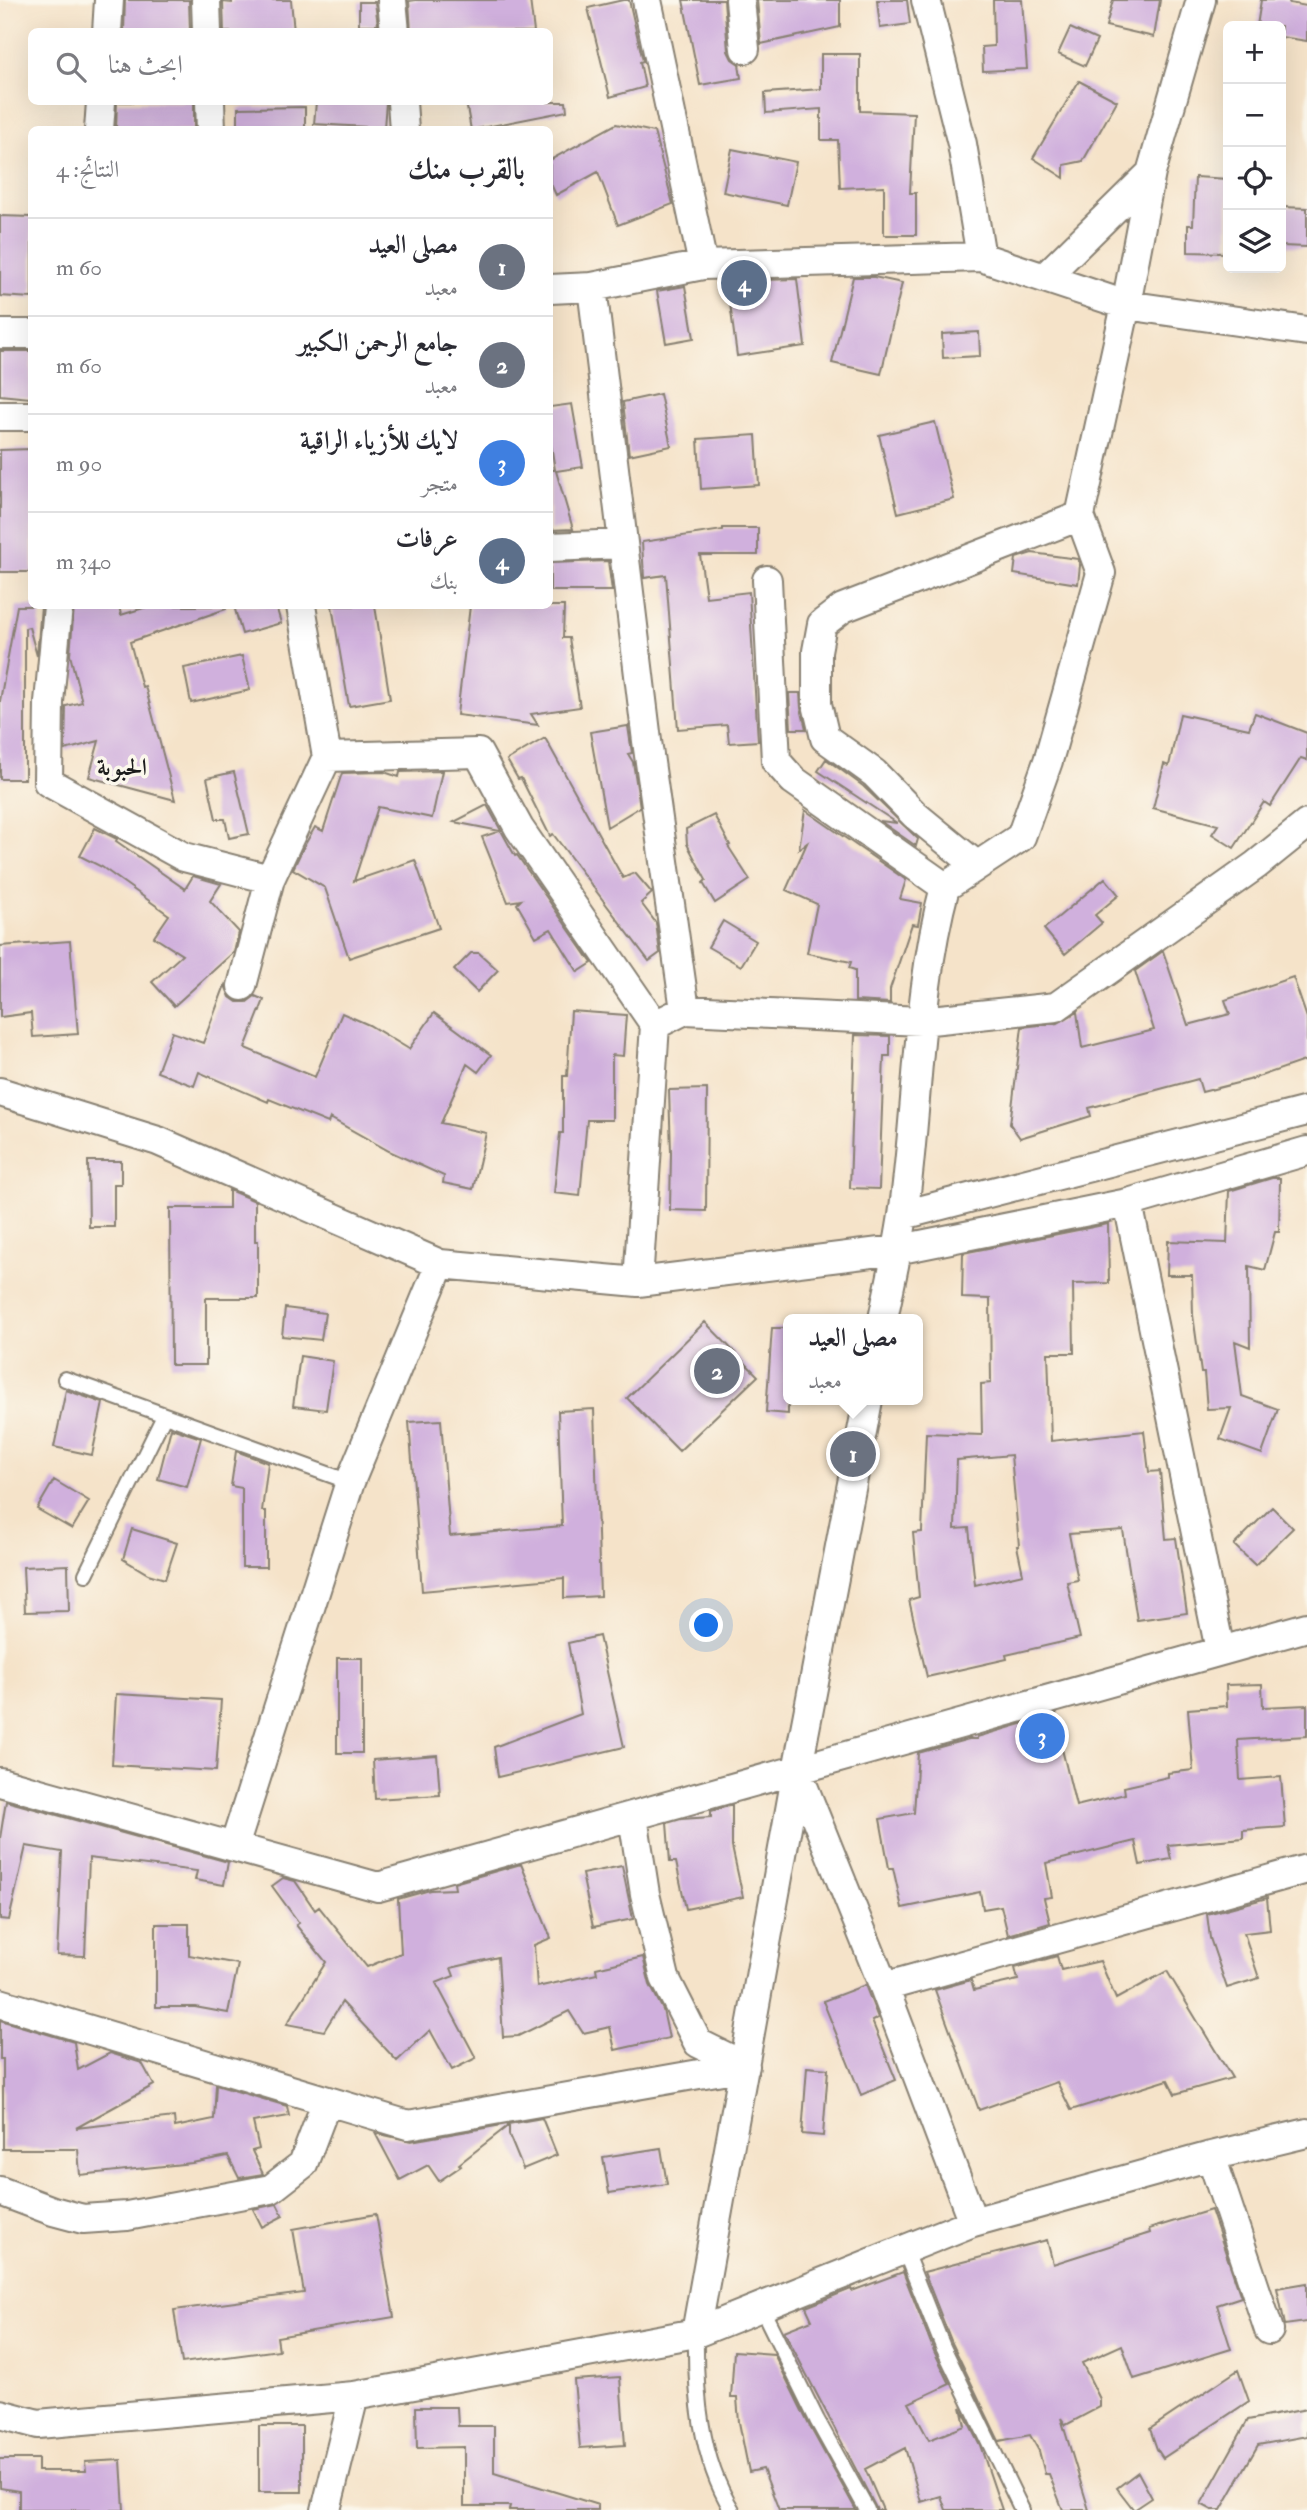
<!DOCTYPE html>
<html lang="ar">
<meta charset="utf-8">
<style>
body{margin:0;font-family:"IM FELL Double Pica",Amiri,serif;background:#f7f7f7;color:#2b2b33;direction:rtl}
.controls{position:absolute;right:21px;top:21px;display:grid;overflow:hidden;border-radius:10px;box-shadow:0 7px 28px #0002}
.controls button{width:63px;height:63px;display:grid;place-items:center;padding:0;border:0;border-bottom:2px solid #e1e1e2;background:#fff;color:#2b2b33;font:35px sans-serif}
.you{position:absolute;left:707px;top:1626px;width:24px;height:24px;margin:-18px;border:5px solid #fff;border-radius:50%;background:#1a73e8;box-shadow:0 0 0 10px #1a73e833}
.badge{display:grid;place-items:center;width:46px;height:46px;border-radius:50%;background:#d1495b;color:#fff;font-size:23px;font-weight:700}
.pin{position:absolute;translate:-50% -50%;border:4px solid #fff;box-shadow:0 2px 7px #0006}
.popup{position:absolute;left:783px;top:1314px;width:140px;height:91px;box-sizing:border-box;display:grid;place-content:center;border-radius:10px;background:#fff;filter:drop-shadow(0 2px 5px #0005);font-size:23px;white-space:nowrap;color:#7c7c81}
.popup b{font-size:26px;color:#2b2b33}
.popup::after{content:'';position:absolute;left:50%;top:100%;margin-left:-14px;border:14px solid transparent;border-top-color:#fff}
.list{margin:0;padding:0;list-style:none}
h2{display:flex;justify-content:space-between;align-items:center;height:91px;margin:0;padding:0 28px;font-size:30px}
h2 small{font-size:23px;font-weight:400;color:#7c7c81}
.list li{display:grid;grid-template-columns:46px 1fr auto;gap:21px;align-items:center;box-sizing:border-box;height:98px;padding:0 28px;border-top:2px solid #e1e1e2}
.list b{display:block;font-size:26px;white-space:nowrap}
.list p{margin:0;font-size:23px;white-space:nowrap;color:#7c7c81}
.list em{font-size:23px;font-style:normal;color:#7c7c81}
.icon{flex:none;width:38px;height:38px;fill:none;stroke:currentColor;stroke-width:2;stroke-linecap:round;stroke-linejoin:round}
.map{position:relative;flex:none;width:1307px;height:2510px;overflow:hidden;direction:ltr}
.search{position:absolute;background:#fff;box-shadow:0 7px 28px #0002;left:28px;top:28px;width:525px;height:77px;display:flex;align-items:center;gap:18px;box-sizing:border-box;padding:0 24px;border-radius:10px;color:#7c7c81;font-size:26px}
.panel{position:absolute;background:#fff;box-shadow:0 7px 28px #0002;left:28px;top:126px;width:525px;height:483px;border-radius:10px;direction:rtl}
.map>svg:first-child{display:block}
.building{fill:#d0b0dd;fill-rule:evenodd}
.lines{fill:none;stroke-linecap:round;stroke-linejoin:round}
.lane-casing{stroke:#888072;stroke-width:18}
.street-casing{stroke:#888072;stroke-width:32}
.lane{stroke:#fff;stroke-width:14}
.street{stroke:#fff;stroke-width:28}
.labels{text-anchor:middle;stroke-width:7;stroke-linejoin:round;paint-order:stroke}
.neighbourhood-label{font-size:24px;font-weight:bold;fill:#1c1c1c;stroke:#fbf7ec}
</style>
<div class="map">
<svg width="1307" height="2510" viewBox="0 0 1307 2510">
<rect width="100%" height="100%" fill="#fbf7ec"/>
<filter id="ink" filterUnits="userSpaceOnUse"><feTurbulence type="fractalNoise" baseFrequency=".0143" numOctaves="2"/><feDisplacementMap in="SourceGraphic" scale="14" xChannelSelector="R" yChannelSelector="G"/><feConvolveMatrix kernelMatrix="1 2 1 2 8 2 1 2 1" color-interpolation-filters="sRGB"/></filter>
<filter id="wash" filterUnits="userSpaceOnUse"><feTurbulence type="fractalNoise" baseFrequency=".00686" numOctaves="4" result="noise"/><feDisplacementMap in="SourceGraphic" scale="28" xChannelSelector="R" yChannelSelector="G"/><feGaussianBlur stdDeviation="1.57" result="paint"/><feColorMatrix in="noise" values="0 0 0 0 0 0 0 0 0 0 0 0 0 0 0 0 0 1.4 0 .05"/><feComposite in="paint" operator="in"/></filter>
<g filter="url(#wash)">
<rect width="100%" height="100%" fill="#f5e3c9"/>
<g id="blocks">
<path class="building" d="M 125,0 L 189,0 L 190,32 L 124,32 Z
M 232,0 L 291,0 L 294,32 L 224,32 L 223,2 L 232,3 Z
M 416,0 L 530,0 L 534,32 L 411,32 L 409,1 Z
M 623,0 L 629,0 L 643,61 L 640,62 L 645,87 L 610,97 L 588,8 Z
M 683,0 L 724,0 L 728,51 L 732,59 L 739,64 L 741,78 L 700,85 Z
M 757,0 L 840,0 L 840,27 L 761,44 Z
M 877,0 L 907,0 L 910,24 L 880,28 Z
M 993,0 L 1022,0 L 1027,69 L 983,71 L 982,47 L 994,46 Z
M 1113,0 L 1160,0 L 1154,37 L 1106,26 Z
M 1261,0 L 1290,0 L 1289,3 L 1307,6 L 1307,41 L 1281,37 L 1281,26 L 1257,26 Z
M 359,2 L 375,2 L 378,25 L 359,25 Z
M 1070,28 L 1097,40 L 1085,66 L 1058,54 Z
M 821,54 L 860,54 L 860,111 L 914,113 L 910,193 L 916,193 L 916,235 L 884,235 L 884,186 L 840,188 L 838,140 L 821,140 L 821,109 L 766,113 L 765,93 L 821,89 Z
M 1079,81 L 1117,101 L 1083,161 L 1064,165 L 1064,178 L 1033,158 Z
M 117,102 L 194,102 L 194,130 L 116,130 Z
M 316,102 L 386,102 L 384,128 L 314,124 Z
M 466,102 L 566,102 L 567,111 L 471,130 Z
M 305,107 L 305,130 L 238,130 L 238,108 Z
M 616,124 L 654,132 L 673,204 L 618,225 L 598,172 L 556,195 L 550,182 L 550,160 Z
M 732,149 L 796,162 L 787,205 L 723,192 Z
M 1195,177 L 1228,179 L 1228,253 L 1188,252 L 1188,225 L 1193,225 Z
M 1282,207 L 1307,208 L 1307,247 L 1281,246 Z
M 0,216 L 32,217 L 32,298 L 0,296 Z
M 853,277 L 874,277 L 902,283 L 881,374 L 832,363 Z
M 797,279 L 805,346 L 737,356 L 727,281 Z
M 685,286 L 694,338 L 666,343 L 657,291 Z
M 979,332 L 980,356 L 943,358 L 942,334 Z
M 0,351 L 32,351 L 30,398 L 0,395 Z
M 660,394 L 671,446 L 629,455 L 623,402 Z
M 572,404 L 583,467 L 556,471 L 573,529 L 550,530 L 550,470 L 555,470 L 550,438 L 550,407 Z
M 935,422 L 954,499 L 898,513 L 879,435 Z
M 756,435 L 759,485 L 701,489 L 698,439 Z
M 32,449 L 32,572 L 0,572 L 0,450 Z
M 723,528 L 758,528 L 758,555 L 700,555 L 706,597 L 749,592 L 758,741 L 729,743 L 727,725 L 678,729 L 666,575 L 644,578 L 642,542 L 723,530 Z
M 1032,553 L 1078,559 L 1080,565 L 1078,584 L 1014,574 L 1016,558 Z
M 608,561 L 612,591 L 550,591 L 550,563 Z
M 17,606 L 41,606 L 37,656 L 29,627 L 25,628 L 25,779 L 0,779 L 0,701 Z
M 74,606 L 119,606 L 121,615 L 150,606 L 226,606 L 226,609 L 130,642 L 142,687 L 145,686 L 175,800 L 89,777 L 99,741 L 65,750 L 66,706 L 82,702 L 70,655 Z
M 234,606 L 276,606 L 281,623 L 242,634 Z
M 332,606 L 375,606 L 390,699 L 349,706 Z
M 470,606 L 564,606 L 563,638 L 569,638 L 580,707 L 531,714 L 538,725 L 457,715 Z
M 242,656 L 250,690 L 191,703 L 184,668 Z
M 789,693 L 800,693 L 801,708 L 806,729 L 791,729 Z
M 1255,713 L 1307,733 L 1307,760 L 1301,758 L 1270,806 L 1264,802 L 1234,848 L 1212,834 L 1218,825 L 1153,808 L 1164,764 L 1169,766 L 1180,714 L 1249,729 Z
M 628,726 L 632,753 L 628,754 L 633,762 L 640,807 L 607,827 L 590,732 Z
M 545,738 L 623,878 L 635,873 L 652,893 L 641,903 L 656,923 L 660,953 L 649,961 L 553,834 L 550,836 L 521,778 L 518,779 L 507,760 Z
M 826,759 L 863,786 L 918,839 L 916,846 L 880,821 L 897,823 L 818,771 Z
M 442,771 L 432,818 L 378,807 L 354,881 L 415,860 L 439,928 L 349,958 L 325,888 L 293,869 L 303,848 L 315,827 L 323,831 L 342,773 L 384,772 L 399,777 L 400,772 Z
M 234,772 L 249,834 L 229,838 L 225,819 L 216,819 L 207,778 Z
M 487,805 L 515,856 L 517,855 L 592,963 L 578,972 L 551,929 L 536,937 L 517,904 L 521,900 L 508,902 L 482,837 L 500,831 L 454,822 Z
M 805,810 L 906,880 L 900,899 L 922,903 L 918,925 L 912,924 L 890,989 L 890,1003 L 855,1001 L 855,970 L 849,968 L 851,962 L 807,953 L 817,904 L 786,890 L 807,843 L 799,849 Z
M 714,815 L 730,845 L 728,846 L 750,880 L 715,903 L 703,883 L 706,880 L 687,844 L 686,829 Z
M 95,828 L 117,839 L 116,841 L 185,889 L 193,876 L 221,884 L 210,901 L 239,932 L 234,952 L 174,1006 L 152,982 L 182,955 L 154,937 L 169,915 L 102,867 L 80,856 Z
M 1105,878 L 1119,895 L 1095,915 L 1102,923 L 1065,954 L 1044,929 Z
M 723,921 L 756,941 L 741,966 L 708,947 Z
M 70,941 L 78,1034 L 33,1037 L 31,1013 L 0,1017 L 0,946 Z
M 1163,951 L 1188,1025 L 1230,1014 L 1225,1000 L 1293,977 L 1307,1018 L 1307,1060 L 1249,1080 L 1202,1092 L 1198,1079 L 1089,1108 L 1091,1116 L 1020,1138 L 1010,1124 L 1022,1027 L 1058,1023 L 1077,1012 L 1082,1048 L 1154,1030 L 1135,971 Z
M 471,953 L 479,953 L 498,970 L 477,992 L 454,970 Z
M 225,985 L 230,997 L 237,1002 L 247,1002 L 255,996 L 264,1000 L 245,1048 L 315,1077 L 342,1013 L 369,1025 L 409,1049 L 434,1013 L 491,1055 L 478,1072 L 467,1064 L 441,1123 L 486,1133 L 473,1189 L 443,1183 L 444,1176 L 389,1151 L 330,1118 L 328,1123 L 269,1099 L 268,1102 L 199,1072 L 194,1086 L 157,1072 L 172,1032 L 203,1043 Z
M 571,1011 L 626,1015 L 623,1056 L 612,1055 L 612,1120 L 587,1120 L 580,1196 L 554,1193 L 560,1133 L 563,1133 L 563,1076 L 567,1076 Z
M 855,1035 L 890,1036 L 890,1056 L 884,1056 L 879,1189 L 850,1188 Z
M 707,1089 L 706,1211 L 670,1210 L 671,1152 L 669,1090 Z
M 88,1161 L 121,1161 L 121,1184 L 114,1184 L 114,1227 L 89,1227 Z
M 1272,1178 L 1280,1178 L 1279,1232 L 1275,1232 L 1265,1270 L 1249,1266 L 1250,1347 L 1235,1341 L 1242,1396 L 1278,1409 L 1262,1454 L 1220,1439 L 1231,1408 L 1207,1409 L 1204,1373 L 1201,1373 L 1193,1315 L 1192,1275 L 1167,1275 L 1168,1241 L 1227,1243 L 1229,1191 Z
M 229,1190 L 255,1201 L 255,1241 L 258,1241 L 258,1298 L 206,1298 L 206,1365 L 171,1365 L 170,1208 L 229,1208 Z
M 1108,1224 L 1109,1283 L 1073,1284 L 1074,1353 L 1048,1353 L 1051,1441 L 1144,1431 L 1149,1472 L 1160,1471 L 1166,1539 L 1176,1538 L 1187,1613 L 1137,1620 L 1123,1530 L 1069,1534 L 1078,1580 L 1067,1582 L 1080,1638 L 1006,1655 L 1007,1659 L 927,1677 L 909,1600 L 919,1597 L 913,1533 L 922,1532 L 926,1433 L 982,1435 L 981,1384 L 991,1383 L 990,1299 L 962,1298 L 963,1253 ZM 1011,1455 L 1019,1546 L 1017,1546 L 1023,1574 L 975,1585 L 969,1528 L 955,1529 L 957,1460 Z
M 285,1308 L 325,1313 L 321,1340 L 282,1336 Z
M 705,1322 L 758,1376 L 679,1451 L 627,1398 Z
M 772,1328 L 788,1328 L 788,1414 L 766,1412 Z
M 300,1356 L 333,1361 L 326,1410 L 293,1406 Z
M 66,1390 L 103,1403 L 92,1455 L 54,1447 Z
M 594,1409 L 600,1596 L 564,1598 L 564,1578 L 422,1591 L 409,1422 L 441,1420 L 450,1536 L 562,1526 L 558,1411 Z
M 171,1428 L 201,1438 L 187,1487 L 158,1479 Z
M 236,1451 L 268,1463 L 262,1511 L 266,1511 L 266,1567 L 242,1567 L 242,1488 L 231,1486 Z
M 54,1480 L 89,1501 L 72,1529 L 37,1509 Z
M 1272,1507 L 1293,1528 L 1255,1565 L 1234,1545 Z
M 132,1529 L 177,1543 L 165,1579 L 148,1574 L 123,1559 Z
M 68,1565 L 69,1611 L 25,1612 L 23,1567 Z
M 599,1636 L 624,1747 L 498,1777 L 494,1747 L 581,1714 L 568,1643 Z
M 337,1658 L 362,1658 L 362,1753 L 337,1753 Z
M 1262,1684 L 1263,1707 L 1307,1705 L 1307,1736 L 1238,1740 L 1240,1780 L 1281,1777 L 1285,1827 L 1243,1830 L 1243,1838 L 1168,1845 L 1171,1859 L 1140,1865 L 1135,1841 L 1046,1863 L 1052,1897 L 1044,1898 L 1050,1923 L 1008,1935 L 1001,1906 L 983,1909 L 980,1892 L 902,1908 L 893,1868 L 889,1868 L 880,1819 L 914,1813 L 918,1753 L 969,1739 L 977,1739 L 977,1737 L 1056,1714 L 1061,1745 L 1076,1806 L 1125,1794 L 1124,1787 L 1168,1777 L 1168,1773 L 1193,1770 L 1188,1709 L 1227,1706 L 1226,1685 Z
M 116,1694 L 221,1700 L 216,1771 L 112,1765 Z
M 437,1755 L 440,1795 L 375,1799 L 373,1760 Z
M 6,1801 L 228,1862 L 224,1885 L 195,1880 L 197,1871 L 89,1858 L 85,1956 L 57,1955 L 62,1852 L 26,1846 L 9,1920 L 0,1919 L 0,1838 Z
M 732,1805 L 732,1847 L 743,1897 L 686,1909 L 676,1862 L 670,1862 L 667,1823 L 681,1819 L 711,1817 L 711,1811 Z
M 521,1864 L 551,1938 L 534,1945 L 537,1987 L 597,1974 L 596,1968 L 643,1957 L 650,1985 L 663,2010 L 669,2038 L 615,2050 L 610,2027 L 583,2033 L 569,2011 L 518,2036 L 503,2037 L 498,1957 L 451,1968 L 454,1976 L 436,1983 L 476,2058 L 452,2070 L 430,2030 L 397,2061 L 342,2002 L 324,2031 L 287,2024 L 326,1962 L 296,1925 L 299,1923 L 272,1886 L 283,1878 L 295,1881 L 315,1910 L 319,1907 L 367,1967 L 401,1953 L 398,1899 L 430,1890 L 455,1889 L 454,1883 Z
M 622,1866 L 633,1919 L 593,1927 L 582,1874 Z
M 1267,1898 L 1270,1930 L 1244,1933 L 1259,1978 L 1227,1988 L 1210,1938 L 1207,1914 Z
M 156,1924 L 189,1924 L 189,1955 L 238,1964 L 228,2013 L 195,2007 L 156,2007 Z
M 1057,1956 L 1061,1970 L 1100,1961 L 1116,1999 L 1167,1971 L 1232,2078 L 1175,2094 L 1168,2080 L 1071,2110 L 1057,2082 L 979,2110 L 935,1990 L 971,1980 L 974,1990 L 1018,1980 L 1015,1968 Z
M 865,1985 L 878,2018 L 872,2021 L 896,2080 L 861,2095 L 823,2001 Z
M 0,2020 L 74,2042 L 78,2070 L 110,2053 L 142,2063 L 154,2085 L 76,2128 L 174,2117 L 175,2127 L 214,2119 L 216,2085 L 287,2106 L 289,2116 L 253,2122 L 259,2149 L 252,2151 L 263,2174 L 239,2178 L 228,2156 L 192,2163 L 80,2175 L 78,2149 L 3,2149 L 3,2059 L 0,2059 Z
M 807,2067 L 828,2069 L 823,2136 L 802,2134 Z
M 542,2118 L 557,2155 L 523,2169 L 509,2135 L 509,2125 L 459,2164 L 461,2166 L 439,2181 L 428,2165 L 400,2180 L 375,2133 L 411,2141 Z
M 661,2148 L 667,2184 L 609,2193 L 603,2157 Z
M 277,2204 L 283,2216 L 262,2227 L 253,2209 Z
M 1211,2210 L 1241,2297 L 1217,2305 L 1231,2349 L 1134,2379 L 1122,2345 L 1082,2363 L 1100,2399 L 1100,2407 L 1066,2425 L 1061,2418 L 1089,2510 L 1063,2510 L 1049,2474 L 1045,2474 L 1039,2451 L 1030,2435 L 999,2441 L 952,2343 L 924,2272 L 1047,2240 L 1053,2264 L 1150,2233 L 1149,2229 Z
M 376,2214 L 394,2317 L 277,2337 L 279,2350 L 182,2363 L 174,2310 L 304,2293 L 293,2229 Z
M 903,2272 L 934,2351 L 950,2384 L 909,2403 L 929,2440 L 965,2426 L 961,2407 L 980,2445 L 1002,2510 L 946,2510 L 941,2496 L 921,2502 L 905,2448 L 865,2469 L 883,2510 L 877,2510 L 784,2331 L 812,2320 L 806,2307 L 851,2289 L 852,2291 Z
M 1307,2283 L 1307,2322 L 1285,2325 L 1277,2288 Z
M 734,2351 L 774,2354 L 809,2425 L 856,2510 L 779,2510 L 763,2469 L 749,2472 L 739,2422 L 737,2398 L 731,2398 Z
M 1238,2370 L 1249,2401 L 1163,2458 L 1157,2449 L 1150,2429 Z
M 620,2377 L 625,2445 L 580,2448 L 574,2380 Z
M 416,2407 L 457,2407 L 458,2426 L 494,2426 L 494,2473 L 598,2505 L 598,2510 L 509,2510 L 510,2506 L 464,2506 L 464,2447 L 417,2448 Z
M 1307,2409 L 1307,2436 L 1258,2445 L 1221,2510 L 1212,2510 L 1201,2504 L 1248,2420 Z
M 259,2426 L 302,2426 L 302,2492 L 259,2492 Z
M 0,2459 L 38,2459 L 38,2471 L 86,2471 L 85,2462 L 121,2460 L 124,2510 L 19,2510 L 19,2491 L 0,2488 Z
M 1138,2472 L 1152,2498 L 1134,2510 L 1117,2488 Z"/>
</g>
</g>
<g filter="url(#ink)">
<use href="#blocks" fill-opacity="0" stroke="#888072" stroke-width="2"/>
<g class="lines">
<defs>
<path id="lane" d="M 65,1379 L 350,1482
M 86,1574 L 164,1416
M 904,2249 L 943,2347 L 1022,2510
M 761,2307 L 817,2420 L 867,2510
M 696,2333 C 695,2393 700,2458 732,2510"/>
<path id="street" d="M 206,0 L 207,32
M 392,0 L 395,32
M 647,0 L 703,265
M 740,0 L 745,49
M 926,0 L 962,144 L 981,257
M 107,32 L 109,0
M 210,102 L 211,130
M 402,102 L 404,130
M 99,130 L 101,102
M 1044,278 L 1151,173
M 592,287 L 647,741 L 685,1010
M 550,289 L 592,287 L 703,265 L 981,257 L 1126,305 L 1307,331
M 0,334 L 32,334
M 0,416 L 32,416
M 550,547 L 623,544
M 767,580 L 776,761 L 793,780 L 945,887
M 58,606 L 49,702 L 48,782 L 184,857 L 270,879
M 301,606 L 327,757 L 478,753 L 519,828 L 655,1025
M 976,865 L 915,815 L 874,773 L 825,738 L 817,704 L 817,651 L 822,624 L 843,608 L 1080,516 L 1126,305 L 1151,173 L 1201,0
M 242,986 L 270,879 L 327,757
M 0,1092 L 158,1141 L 440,1264 L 638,1282 L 896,1250 L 1128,1203 L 1307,1151
M 1128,1203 L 1220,1650
M 903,1215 L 1307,1111
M 638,1282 L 655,1025 L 685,1010 L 921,1021 L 1056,1007 L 1256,865 L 1307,824
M 883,1319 C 890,1284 898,1250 903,1215 C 919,1105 916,994 945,887 L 1021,837 L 1048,761 L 1101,573 L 1080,516
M 868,1400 L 797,1771 L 884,1987 L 973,2222
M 0,1782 L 378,1887 L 1307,1627
M 633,1817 L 645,1894 L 665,1978 L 698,2043 L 745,2066
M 234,1847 L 350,1482 L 440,1264
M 884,1987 L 1307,1869
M 0,2003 L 408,2125 L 745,2066
M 1211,2156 L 1269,2330
M 0,2191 L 53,2211 L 83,2219 L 127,2216 L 271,2189 L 303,2164 L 327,2101
M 696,2333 L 797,1771
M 0,2414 L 38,2424 L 354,2396 L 696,2333 L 973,2222 L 1211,2156 L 1307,2133
M 326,2510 L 354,2396"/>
</defs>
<use href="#lane" class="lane-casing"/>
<use href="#street" class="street-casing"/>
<use href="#lane" class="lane"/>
<use href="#street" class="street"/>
</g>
</g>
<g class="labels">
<g class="neighbourhood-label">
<text x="122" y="775">الحبوبة</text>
</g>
</g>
</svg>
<div class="controls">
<button>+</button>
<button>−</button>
<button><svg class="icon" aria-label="locate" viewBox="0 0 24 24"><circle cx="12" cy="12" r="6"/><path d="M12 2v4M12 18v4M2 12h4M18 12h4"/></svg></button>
<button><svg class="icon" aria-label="layers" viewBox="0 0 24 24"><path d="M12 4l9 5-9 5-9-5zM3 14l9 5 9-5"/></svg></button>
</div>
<div class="you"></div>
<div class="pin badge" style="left:853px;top:1454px;background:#6b7280">1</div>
<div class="popup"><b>مصلى العيد</b>معبد</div>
<div class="pin badge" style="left:717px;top:1371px;background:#6b7280">2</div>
<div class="pin badge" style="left:1042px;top:1736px;background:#3f7fe0">3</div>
<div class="pin badge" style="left:744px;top:283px;background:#5c6f8a">4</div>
<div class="search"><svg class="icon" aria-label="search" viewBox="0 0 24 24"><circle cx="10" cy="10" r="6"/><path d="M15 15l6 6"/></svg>ابحث هنا</div>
<section class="panel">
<h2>بالقرب منك<small>النتائج: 4</small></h2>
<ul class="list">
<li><span class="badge" style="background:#6b7280">1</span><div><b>مصلى العيد</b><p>معبد</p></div><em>60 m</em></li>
<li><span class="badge" style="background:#6b7280">2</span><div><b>جامع الرحمن الكبير</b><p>معبد</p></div><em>60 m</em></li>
<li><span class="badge" style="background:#3f7fe0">3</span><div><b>لايك للأزياء الراقية</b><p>متجر</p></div><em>90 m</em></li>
<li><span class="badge" style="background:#5c6f8a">4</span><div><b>عرفات</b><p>بنك</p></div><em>340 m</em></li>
</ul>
</section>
</div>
